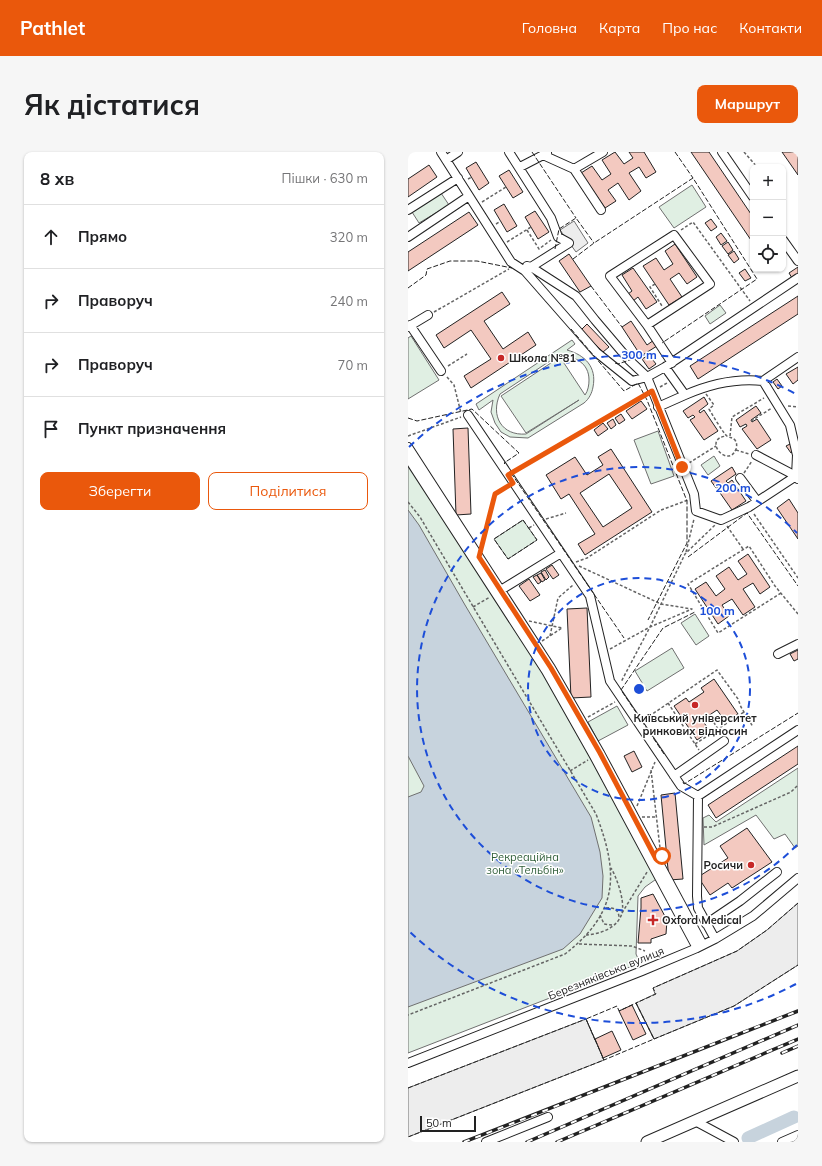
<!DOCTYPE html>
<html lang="uk">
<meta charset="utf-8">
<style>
body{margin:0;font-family:Mulish,sans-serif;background:#f6f6f6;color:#202124}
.controls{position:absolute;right:12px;top:12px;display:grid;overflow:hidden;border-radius:8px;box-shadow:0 1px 3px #0004}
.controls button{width:36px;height:36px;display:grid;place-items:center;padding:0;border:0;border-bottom:1px solid #e0e0e0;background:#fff;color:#202124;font:20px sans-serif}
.scale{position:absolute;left:12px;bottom:10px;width:56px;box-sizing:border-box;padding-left:4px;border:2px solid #222;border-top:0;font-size:11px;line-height:14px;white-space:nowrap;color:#222;-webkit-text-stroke:3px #fff;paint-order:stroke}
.stop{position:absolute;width:12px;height:12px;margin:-9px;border:3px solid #ea580c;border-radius:50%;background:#fff}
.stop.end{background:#ea580c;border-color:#fff;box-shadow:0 1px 4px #0008}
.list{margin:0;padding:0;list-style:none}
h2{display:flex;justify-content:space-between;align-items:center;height:52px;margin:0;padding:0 16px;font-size:17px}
h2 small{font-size:13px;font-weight:400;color:#757577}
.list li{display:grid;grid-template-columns:26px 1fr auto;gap:12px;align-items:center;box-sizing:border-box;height:64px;padding:0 16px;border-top:1px solid #e0e0e0}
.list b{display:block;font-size:15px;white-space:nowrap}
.list em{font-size:13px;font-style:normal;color:#757577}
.actions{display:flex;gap:8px;padding:12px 16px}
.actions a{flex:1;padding:9px 0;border:1px solid #ea580c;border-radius:8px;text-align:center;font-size:14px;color:#ea580c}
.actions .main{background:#ea580c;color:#fff}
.icon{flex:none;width:22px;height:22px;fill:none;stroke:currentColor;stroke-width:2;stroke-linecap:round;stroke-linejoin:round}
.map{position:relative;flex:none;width:390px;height:990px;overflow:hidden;border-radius:8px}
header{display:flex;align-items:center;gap:24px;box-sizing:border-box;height:56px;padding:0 20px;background:#ea580c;color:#fff}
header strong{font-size:19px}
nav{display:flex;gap:22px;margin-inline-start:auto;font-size:14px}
.intro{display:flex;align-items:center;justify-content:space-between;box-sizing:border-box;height:96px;padding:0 24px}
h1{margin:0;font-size:28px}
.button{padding:10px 18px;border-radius:8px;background:#ea580c;color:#fff;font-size:14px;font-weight:700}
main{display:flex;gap:24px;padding:0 24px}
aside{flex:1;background:#fff;border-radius:8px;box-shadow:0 1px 3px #0004}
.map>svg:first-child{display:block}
.green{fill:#e0efe3;stroke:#6f6f6f;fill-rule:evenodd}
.parking{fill:#ededed;stroke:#6f6f6f}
.water{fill:#c7d3dd;stroke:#6f6f6f}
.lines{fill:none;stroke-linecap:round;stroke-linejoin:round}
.river{stroke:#c7d3dd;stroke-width:13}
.building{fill:#f3c9c0;stroke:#222;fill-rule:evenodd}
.minor-casing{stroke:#222;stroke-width:10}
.major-casing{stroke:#222;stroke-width:13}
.path{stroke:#646464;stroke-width:1.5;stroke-dasharray:3 2;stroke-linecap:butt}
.minor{stroke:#fff;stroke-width:8}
.major{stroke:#fff;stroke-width:11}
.rail-casing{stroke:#222;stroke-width:3.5}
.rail{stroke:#fff;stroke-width:2;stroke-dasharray:6;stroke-linecap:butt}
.fence{stroke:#222;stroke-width:1;stroke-dasharray:5 2;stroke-linecap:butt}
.route{stroke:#ea580c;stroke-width:5}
.ring{fill:none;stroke:#1d4ed8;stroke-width:2;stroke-dasharray:7 5}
.poi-dot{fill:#c62828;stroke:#fff;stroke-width:1.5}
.labels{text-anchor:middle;stroke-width:3;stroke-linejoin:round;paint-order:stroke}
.poi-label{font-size:11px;font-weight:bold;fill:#222;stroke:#fff;text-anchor:start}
.park-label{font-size:11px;fill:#2f5e38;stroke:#fff}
.street-label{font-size:11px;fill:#222;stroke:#fff}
.centre{fill:#1d4ed8;stroke:#fff;stroke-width:2}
.ring-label{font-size:12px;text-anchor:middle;font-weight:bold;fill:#1d4ed8;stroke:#fff;stroke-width:3;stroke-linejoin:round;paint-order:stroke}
</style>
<header>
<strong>Pathlet</strong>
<nav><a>Головна</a><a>Карта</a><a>Про нас</a><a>Контакти</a></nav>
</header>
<div class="intro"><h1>Як дістатися</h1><a class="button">Маршрут</a></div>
<main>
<aside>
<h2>8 хв<small>Пішки · 630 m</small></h2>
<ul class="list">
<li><svg class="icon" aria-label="ahead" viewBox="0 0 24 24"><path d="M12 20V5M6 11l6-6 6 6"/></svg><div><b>Прямо</b></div><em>320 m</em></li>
<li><svg class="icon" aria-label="right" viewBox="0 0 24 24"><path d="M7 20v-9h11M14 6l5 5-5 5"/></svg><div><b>Праворуч</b></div><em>240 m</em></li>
<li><svg class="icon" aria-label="right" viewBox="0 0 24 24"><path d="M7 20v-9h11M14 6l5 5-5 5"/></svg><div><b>Праворуч</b></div><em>70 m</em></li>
<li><svg class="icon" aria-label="arrive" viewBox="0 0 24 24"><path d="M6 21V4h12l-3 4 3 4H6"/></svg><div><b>Пункт призначення</b></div></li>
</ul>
<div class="actions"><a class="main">Зберегти</a><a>Поділитися</a></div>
</aside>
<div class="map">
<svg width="390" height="990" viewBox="0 0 390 990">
<rect width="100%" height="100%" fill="#fff"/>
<path class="green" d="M 284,33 L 298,55 L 266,76 L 251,55 Z
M 33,41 L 41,53 L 11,71 L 4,60 Z
M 312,153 L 318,161 L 302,172 L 297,164 Z
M 3,184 L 31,228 L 0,247 L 0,186 Z
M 164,188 L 167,192 L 159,198 C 177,203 189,215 185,235 C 184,241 181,247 176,251 L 120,286 L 102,285 L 93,280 L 87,271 L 83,260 L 85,248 L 71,258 L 68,252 ZM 151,203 C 167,204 181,211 181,228 C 181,233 180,239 177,243 L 152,205 L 93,244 L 118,281 L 171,248 L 118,282 C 94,284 82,264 92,242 Z
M 250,279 L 266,324 L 243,332 L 226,288 Z
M 0,290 L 89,432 L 254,723 L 237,735 L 230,744 L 228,802 L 232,811 L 0,901 Z
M 306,304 L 312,314 L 300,323 L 293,313 Z
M 115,368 L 129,388 L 100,407 L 86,387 Z
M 287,462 L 301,484 L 288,493 L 273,471 Z
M 264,496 L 276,516 L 239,539 L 227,519 Z
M 209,554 L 220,573 L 190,589 L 180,570 Z
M 390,616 L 390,694 L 387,696 L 377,682 L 366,687 L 348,663 L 296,693 L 295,666 L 301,663 L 308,670 Z"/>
<path class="parking" d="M 166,69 L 180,91 L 168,100 L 152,78 Z
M 390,751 L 390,813 L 326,854 L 246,887 L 228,851 L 247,842 L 245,836 L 329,799 L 359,778 Z
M 178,867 L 196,908 L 0,985 L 0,936 Z"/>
<path class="water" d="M 0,358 L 11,373 L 57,453 L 183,665 L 192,700 L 195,724 L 194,746 L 172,782 L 155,797 L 0,855 L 0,645 L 13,640 L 16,634 L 0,604 Z"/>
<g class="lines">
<path class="river" d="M 340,986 L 386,965"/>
</g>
<path class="building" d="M 207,0 L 216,12 L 225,6 L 221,0 L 236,0 L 248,20 L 238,26 L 231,15 L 221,21 L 233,39 L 221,48 L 210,31 L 200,38 L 208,49 L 197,56 L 173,21 L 184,14 L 194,28 L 203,22 L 194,8 Z
M 283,0 L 301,0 L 303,3 L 345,65 L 345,91 Z
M 374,0 L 390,0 L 390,23 Z
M 68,10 L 81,31 L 71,38 L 58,16 Z
M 21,13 L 29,25 L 0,45 L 0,27 Z
M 101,18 L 115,40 L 105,46 L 91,24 Z
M 96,52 L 109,74 L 99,80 L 86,58 Z
M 127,59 L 141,80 L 130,87 L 117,65 Z
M 61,60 L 70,73 L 0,119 L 0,100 Z
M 303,67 L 309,75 L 303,79 L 297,71 Z
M 313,81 L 319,89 L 313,93 L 308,85 Z
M 320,90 L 325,98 L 320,102 L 314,94 Z
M 267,92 L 289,125 L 279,132 L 271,121 L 262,127 L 274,145 L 261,153 L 235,114 L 248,106 L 256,118 L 265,112 L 257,99 Z
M 326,99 L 331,107 L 326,111 L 320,103 Z
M 161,102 L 183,134 L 172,140 L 151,109 Z
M 390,115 L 390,122 L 384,126 L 381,121 Z
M 225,116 L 249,150 L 238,157 L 230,145 L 225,149 L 220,142 L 224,139 L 214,123 Z
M 337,117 L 343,126 L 337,129 L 331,121 Z
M 94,140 L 102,152 L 76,169 L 95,197 L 120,180 L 128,193 L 63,236 L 56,224 L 83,207 L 63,178 L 36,196 L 28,183 Z
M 390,144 L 390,162 L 290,227 L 282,214 Z
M 223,169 L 239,193 L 246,188 L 249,194 L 233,204 L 214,175 Z
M 179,172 L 201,195 L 195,200 L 173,178 Z
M 241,203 L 248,212 L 241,217 L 234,207 Z
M 390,215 L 390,228 L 385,232 L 378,222 Z
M 369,227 L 374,234 L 370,237 L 365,230 Z
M 296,245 L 300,252 L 291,259 L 292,261 L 296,258 L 310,279 L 296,288 L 282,268 L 287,265 L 285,263 L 280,266 L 275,259 Z
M 233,249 L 239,257 L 224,267 L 218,259 Z
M 348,254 L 353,261 L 343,268 L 344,270 L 349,267 L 363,288 L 349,297 L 334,277 L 339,274 L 338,272 L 332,275 L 328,268 Z
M 213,262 L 217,268 L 211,272 L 207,266 Z
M 205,267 L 208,273 L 203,277 L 199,271 Z
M 195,271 L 200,277 L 190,284 L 186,278 Z
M 60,276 L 63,362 L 48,363 L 45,277 Z
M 382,292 L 386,299 L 383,301 L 378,294 Z
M 203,297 L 244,360 L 177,403 L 170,392 L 187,382 L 161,342 L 153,347 L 138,323 L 167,305 L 179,323 L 195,313 L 190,305 ZM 201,322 L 224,356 L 195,375 L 172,341 Z
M 324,315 L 328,322 L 318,329 L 320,331 L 324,328 L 338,349 L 324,358 L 310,338 L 314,335 L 313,333 L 308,336 L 303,329 Z
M 381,347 L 390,361 L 390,387 L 369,356 Z
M 340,402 L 362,435 L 352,442 L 345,431 L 335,437 L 347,455 L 335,463 L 324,447 L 314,453 L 321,464 L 310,472 L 287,437 L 298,430 L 308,444 L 317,437 L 308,424 L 321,415 L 330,428 L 339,422 L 330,409 Z
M 144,413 L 151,423 L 145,427 L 138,417 Z
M 137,418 L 141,425 L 138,428 L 133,420 Z
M 133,421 L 137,428 L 134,430 L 129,423 Z
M 129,423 L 133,430 L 130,432 L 125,425 Z
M 121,427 L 132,443 L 122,449 L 111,434 Z
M 179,456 L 183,545 L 163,546 L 159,457 Z
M 390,498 L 390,507 L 386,509 L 382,502 Z
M 306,527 L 330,562 L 318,570 L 309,558 L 294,568 L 302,579 L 289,588 L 266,554 L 278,546 L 281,550 L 296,540 L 293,536 Z
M 390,594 L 390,612 L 308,666 L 300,653 Z
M 226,599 L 234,615 L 224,620 L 216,604 Z
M 267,641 L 275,727 L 261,728 L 253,643 Z
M 339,676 L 364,710 L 324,736 L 320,731 L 302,743 L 290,725 L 320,706 L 312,694 Z
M 245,742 L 259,768 L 258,782 L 243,787 L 243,791 L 230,791 L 233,756 L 233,746 Z
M 224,853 L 238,882 L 225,888 L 211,859 Z
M 204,879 L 213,898 L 195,906 L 187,887 Z"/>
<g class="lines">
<defs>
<path id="minor" d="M 33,0 L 103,110 L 117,119 L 188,200 L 224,229 L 239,225 L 257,215 L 390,126
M 101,0 L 143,66 L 150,85 L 161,91 L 123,115 L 119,114
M 314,0 L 345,45
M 135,3 L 166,17 L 193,58
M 38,8 L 50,0
M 112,15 L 139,1
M 166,17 L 195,0
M 0,58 L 50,26
M 0,85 L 61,44
M 375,88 L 390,109
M 123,115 L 168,144 L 187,168 L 221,208 L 239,225 L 286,342 L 288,359 L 313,368 L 341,355 L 388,324 L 348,303
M 2,173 L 33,219
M 239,173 L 302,132 L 266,83 L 202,124 L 239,173 L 264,211
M 0,175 L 20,163
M 257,215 L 277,243 C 302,232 328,226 355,229 L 390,205
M 355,229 L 382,273 L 389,303 L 388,324 L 390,327
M 250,255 L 277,243
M 60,263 L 182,444 L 202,529 L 273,634 L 290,644
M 0,295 L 143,516 L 192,601 L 295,793
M 0,306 L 138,519 L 186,604 L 289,796
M 332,326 L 349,349
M 88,441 L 153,401
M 370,502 L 390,492
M 266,624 L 316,589
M 298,772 L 332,749 L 369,720
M 307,787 L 290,756 L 289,744 L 290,644 L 390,578
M 0,911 L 234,819 L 289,796 L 307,787 L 345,764 L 390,726
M 287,969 L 326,990
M 78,990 L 140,965
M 374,990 L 390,983"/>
<path id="major" d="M 239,990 L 390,924"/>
</defs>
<use href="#minor" class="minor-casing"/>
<use href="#major" class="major-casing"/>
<path class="path" d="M 336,0 L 349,15
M 60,27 L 64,25
M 74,50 L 98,35
M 375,62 L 376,68 L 375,76
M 88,72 L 93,69
M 119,78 L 131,97 L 143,88
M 273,78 L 285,70 L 342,149
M 99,90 L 123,75
M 247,132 L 242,135 L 254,154
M 26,160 L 101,117
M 40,214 L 59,202
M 39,225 L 46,233 L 53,261
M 252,235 L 259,231
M 298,242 L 306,253 L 301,257 C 304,262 315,281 319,284 C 322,286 324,285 327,288 C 329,291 329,294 328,297 C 320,318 293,286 319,284
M 380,254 L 390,255
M 343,269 L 364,256
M 0,284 L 53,265
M 322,284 L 324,265 L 356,246
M 328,298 L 341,302
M 281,311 L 308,294
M 107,319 L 238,242
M 336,321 L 344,309
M 0,350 L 12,365 L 188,662 C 211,722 211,760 157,802 L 0,863
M 346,362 L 390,426
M 138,367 L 158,361
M 319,374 L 335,397
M 121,376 L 126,373
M 74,396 L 87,342 L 100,334
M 278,400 L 286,367
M 168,410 L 179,406 L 253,358 L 280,348
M 171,414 L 253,452 L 284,457 L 242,475 L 213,530
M 373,441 L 310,481 L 280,432 L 341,394 L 367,434 L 390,462
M 65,455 L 82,445
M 121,469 L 154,476
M 142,484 L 150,446 L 165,433
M 134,489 L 154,476
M 202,497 L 242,475 L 277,402 L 307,373
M 260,551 L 291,598
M 180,565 L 207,550
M 303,566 L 310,577
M 237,567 L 309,518 L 330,547 L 333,555 L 345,575
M 287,592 L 336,560
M 243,618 L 252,696
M 162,619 L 180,608
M 229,654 L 247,610
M 234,665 L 248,665
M 296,675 L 304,675 L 383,640 L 390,633
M 198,756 C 206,755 211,758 211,766
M 214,761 L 239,720
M 192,763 L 196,772 L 204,773
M 178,783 C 192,782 210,776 214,761 C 217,749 209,726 203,716
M 171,792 L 224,794 L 237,799"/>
<use href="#minor" class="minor"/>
<use href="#major" class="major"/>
<defs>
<path id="rail" d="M 374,901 L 390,894
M 56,990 C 168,947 278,902 390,859
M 119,990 L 390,873
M 149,990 L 390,887"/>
</defs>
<use href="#rail" class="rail-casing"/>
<use href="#rail" class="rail"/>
<path class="fence" d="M 124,0 L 168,66
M 267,0 L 285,26
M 147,97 L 151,77 L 168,66 L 186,91
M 165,107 L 186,91 L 285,26 L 349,127 L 254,191
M 183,134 L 214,175
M 0,136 L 18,123 L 19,117 L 42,109 L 69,109 L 104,116
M 163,177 L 216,239 L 230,231 L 239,248 L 279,349 L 279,391 L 240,468
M 207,211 L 210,212 L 233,204
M 0,266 L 9,269 L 64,257 L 111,301 L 96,311 L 97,312
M 103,321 L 216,486
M 115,368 L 129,388 L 100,407 L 86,387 Z
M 280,405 L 339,361 L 390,434
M 256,602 L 213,538 L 255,476 L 287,460
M 275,630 L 276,632 L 390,561
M 390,751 L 359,778 L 329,799 L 245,836 L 248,842 L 228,851 L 246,887 L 326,854 L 390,813
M 228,851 L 246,887 L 196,908 L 178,867 L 209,854 L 211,859 Z
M 0,936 L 178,867 L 187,888
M 0,985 L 196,908 L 194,905"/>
</g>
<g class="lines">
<path class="route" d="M 254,704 L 248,707 L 192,601 L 143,516 L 71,405 L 87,342 L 105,331 L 100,323 L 244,239 L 274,315"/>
</g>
<g class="ring">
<circle cx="231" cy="537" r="111"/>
<path d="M389 693A222 222 0 1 1 389 381"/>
<path d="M388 832A334 334 0 0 1 1 779M1 295A334 334 0 0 1 388 242"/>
</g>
<g class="poi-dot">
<circle cx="93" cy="206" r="4"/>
<circle cx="287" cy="553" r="4"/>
<circle cx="343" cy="713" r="4"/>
<path d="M243 762h4v4h4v4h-4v4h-4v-4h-4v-4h4z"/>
</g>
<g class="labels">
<g class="poi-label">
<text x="101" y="210">Школа №81</text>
<text x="287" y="570" text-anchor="middle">Київський університет<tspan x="287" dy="13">ринкових відносин</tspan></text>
<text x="335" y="717" text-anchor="end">Росичи</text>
<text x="254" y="772">Oxford Medical</text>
</g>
<g class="park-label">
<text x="117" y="709">Рекреаційна<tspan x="117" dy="13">зона «Тельбін»</tspan></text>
</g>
<g class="street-label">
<text transform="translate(198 821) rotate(-22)" y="4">Березняківська вулиця</text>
</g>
</g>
<circle cx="231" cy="537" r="6" class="centre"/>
<g class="ring-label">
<text x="231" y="207">300 m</text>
<text x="325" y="340">200 m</text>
<text x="309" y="463">100 m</text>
</g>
</svg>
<div class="controls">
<button>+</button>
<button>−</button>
<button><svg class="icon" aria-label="locate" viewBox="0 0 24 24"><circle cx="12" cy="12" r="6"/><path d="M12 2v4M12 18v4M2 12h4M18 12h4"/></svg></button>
</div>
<div class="scale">50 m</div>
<div class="stop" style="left:254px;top:704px"></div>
<div class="stop end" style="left:274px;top:315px"></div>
</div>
</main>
